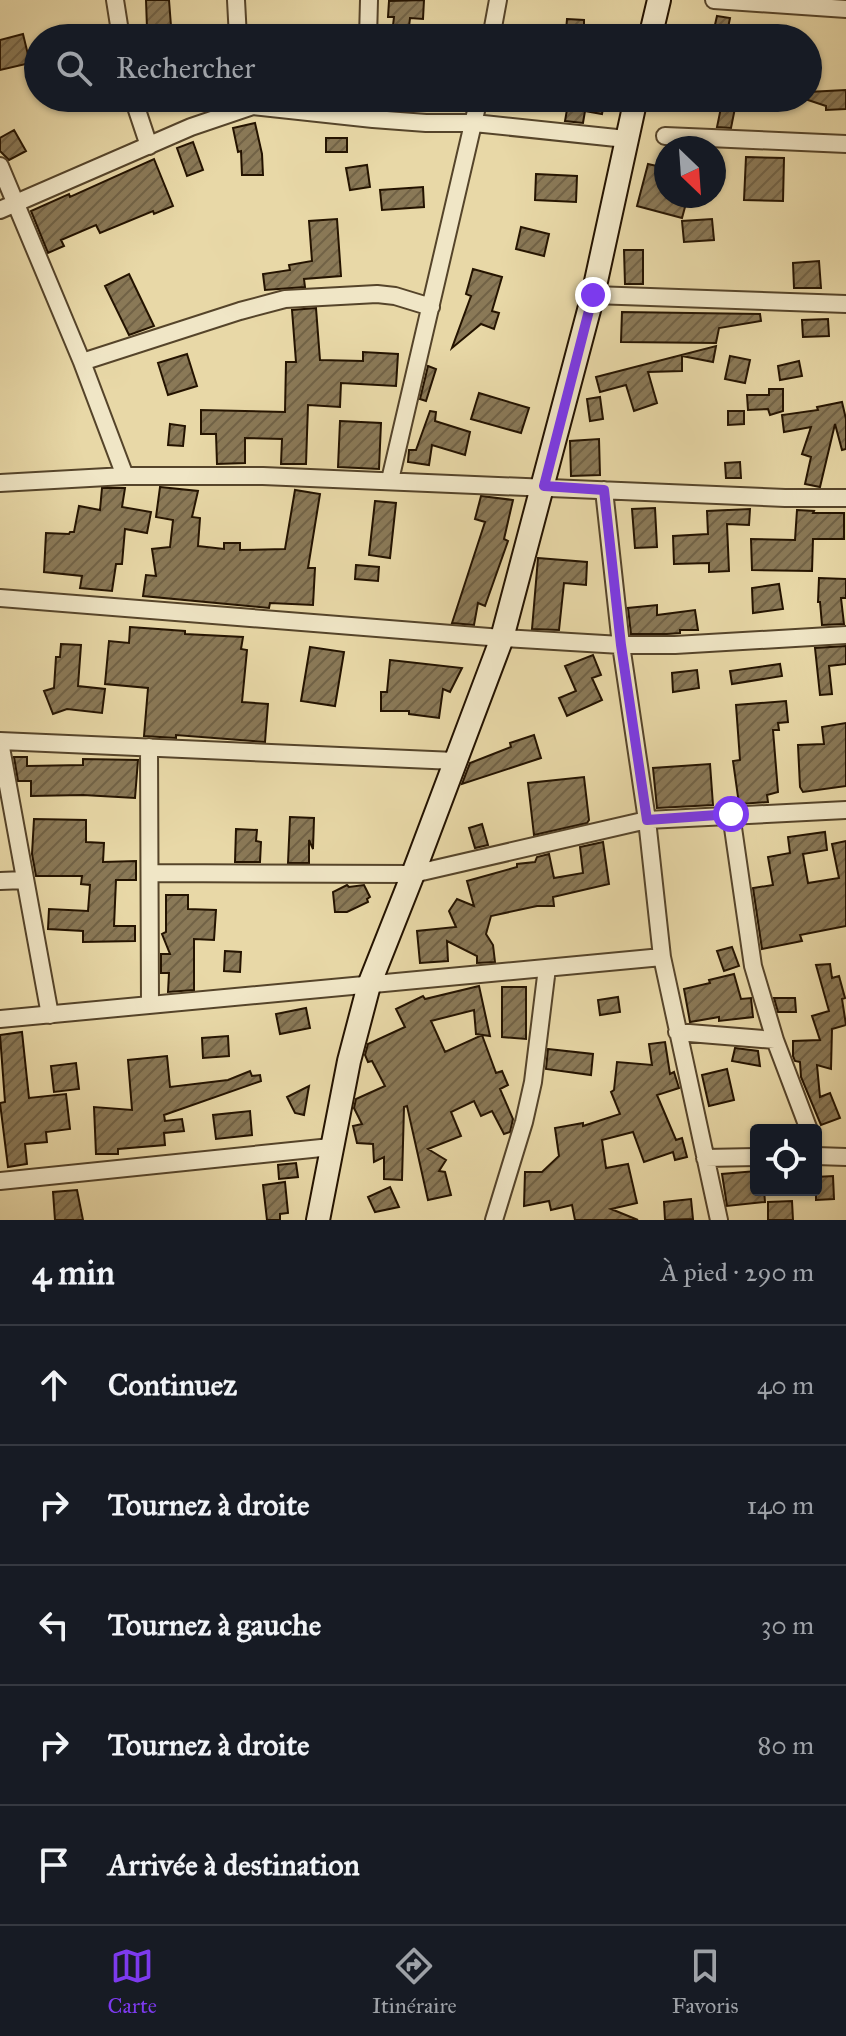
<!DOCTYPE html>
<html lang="fr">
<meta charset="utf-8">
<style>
body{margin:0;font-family:"IM FELL Great Primer",serif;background:#20242c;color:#f1f3f6}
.controls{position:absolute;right:24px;bottom:24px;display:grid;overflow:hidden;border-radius:8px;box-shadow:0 2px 6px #0004}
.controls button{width:72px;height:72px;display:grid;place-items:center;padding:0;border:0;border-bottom:2px solid #363941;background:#171b24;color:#f1f3f6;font:40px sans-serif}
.compass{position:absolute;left:654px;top:136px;width:72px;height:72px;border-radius:50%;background:#171b24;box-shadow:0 2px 6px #0004;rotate:155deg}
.stop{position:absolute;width:24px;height:24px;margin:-18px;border:6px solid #7c3aed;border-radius:50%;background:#fff}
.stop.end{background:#7c3aed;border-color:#fff;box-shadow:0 2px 8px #0008}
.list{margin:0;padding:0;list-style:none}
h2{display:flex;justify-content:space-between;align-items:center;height:104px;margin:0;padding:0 32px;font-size:34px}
h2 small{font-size:26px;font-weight:400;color:#9ea1a6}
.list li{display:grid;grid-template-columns:52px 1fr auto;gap:24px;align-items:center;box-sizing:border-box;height:120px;padding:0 32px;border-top:2px solid #363941}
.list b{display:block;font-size:30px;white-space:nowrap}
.list em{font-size:26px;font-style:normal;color:#9ea1a6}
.icon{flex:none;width:44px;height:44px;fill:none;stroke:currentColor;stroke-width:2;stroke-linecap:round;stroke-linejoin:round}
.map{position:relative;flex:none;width:846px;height:1220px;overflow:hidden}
.search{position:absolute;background:#171b24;box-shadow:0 2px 6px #0004;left:24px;right:24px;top:24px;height:88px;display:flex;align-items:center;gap:20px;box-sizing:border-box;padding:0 28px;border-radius:44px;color:#9ea1a6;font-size:30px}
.sheet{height:704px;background:#171b24}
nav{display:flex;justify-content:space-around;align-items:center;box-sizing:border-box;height:112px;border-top:2px solid #363941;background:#171b24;font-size:22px;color:#9ea1a6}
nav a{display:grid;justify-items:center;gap:4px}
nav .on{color:#7c3aed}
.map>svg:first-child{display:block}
.building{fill:url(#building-hatch);stroke:#241300;stroke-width:2}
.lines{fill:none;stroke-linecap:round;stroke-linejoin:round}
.street-casing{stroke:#55442a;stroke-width:20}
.secondary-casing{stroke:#241300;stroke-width:26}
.street{stroke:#f0e6c6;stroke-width:16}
.secondary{stroke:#f0e6c6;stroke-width:22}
.route{stroke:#7c3aed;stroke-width:10}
</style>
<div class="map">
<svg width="846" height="1220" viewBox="0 0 846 1220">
<defs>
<pattern id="building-hatch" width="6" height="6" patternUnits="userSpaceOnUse" patternTransform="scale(2)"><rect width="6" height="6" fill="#8a7957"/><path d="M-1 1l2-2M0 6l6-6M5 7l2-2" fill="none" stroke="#716246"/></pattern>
</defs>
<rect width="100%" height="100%" fill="#e8d8a7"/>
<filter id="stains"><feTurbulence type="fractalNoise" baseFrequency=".0025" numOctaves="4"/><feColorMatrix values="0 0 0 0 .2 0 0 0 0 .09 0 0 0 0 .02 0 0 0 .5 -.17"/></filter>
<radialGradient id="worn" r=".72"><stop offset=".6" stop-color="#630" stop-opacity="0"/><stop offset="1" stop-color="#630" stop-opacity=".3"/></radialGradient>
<path class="building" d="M 146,0 L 169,0 L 171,26 L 147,28 Z
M 424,0 L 423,19 L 410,18 L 408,36 L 392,34 L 394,17 L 388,17 L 389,1 Z
M 717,16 L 730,18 L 726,38 L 712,38 Z
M 567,19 L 584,20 L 584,32 L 566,31 Z
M 23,34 L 30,63 L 0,70 L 0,40 Z
M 846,90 L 846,109 L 826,110 L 826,106 L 802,98 L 808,98 L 808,92 Z
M 569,98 L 605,98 L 602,114 L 585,111 L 583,123 L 565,121 Z
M 723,98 L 737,98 L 731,128 L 717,127 Z
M 255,123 L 262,154 L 263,175 L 242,175 L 241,151 L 238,152 L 233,128 Z
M 14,130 L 26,151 L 9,160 L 0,151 L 0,138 Z
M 326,138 L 347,138 L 347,152 L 326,152 Z
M 193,142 L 203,170 L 187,176 L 177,148 Z
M 746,157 L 784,158 L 783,201 L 744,200 Z
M 154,159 L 173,206 L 154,214 L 153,211 L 100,233 L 96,225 L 61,240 L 64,246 L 48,253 L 31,211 L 69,194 L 70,197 Z
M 648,164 L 666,168 L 666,196 L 688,196 L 682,218 L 637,206 Z
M 367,165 L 370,187 L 350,190 L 346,168 Z
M 536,174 L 577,176 L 576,202 L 535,200 Z
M 423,187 L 424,207 L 382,210 L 380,190 Z
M 337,219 L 341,276 L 304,279 L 305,287 L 265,290 L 263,274 L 290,270 L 289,265 L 312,261 L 309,221 Z
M 712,219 L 714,240 L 684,242 L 682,221 Z
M 521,227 L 549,234 L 544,256 L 516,249 Z
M 624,250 L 643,250 L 643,284 L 625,284 Z
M 819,261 L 821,288 L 794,288 L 793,263 Z
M 473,269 L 502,277 L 492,311 L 499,313 L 494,329 L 481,324 L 452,348 L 471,296 L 466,294 Z
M 129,274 L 154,326 L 129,335 L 105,286 Z
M 316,308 L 320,360 L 363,361 L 363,352 L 398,354 L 396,386 L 341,383 L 340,407 L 308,405 L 306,464 L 281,464 L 282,439 L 245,438 L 245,463 L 217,464 L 216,434 L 201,434 L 201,410 L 285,412 L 286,362 L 296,362 L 292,310 Z
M 622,312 L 760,314 L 761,321 L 719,328 L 716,343 L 621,342 Z
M 828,319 L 829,336 L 803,337 L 802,320 Z
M 716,346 L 713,362 L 682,356 L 682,371 L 648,372 L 657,403 L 634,411 L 626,385 L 600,392 L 596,377 Z
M 187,354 L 197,386 L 168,395 L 158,363 Z
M 730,356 L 750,360 L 745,383 L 725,379 Z
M 799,361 L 802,376 L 780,380 L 778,366 Z
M 428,366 L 436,369 L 426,401 L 420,399 Z
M 769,389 L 783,389 L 783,411 L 770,415 L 768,409 L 748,410 L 747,395 L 769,395 Z
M 479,393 L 529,408 L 521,433 L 471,419 Z
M 600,397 L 603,419 L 590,421 L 587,399 Z
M 842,402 L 846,419 L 846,449 L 842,450 L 835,424 L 820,487 L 805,484 L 811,457 L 802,454 L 811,427 L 784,432 L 782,415 L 818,410 L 817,407 Z
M 430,411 L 436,412 L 435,421 L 470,432 L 465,455 L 432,445 L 429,465 L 408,462 L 409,450 L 416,450 Z
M 728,411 L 744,411 L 744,424 L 728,425 Z
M 340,421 L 381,423 L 379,469 L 338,467 Z
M 170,424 L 185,426 L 183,446 L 168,445 Z
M 599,439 L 600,475 L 571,476 L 570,441 Z
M 740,462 L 741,478 L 726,478 L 725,463 Z
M 160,487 L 198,491 L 192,517 L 200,518 L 198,546 L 224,549 L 224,543 L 240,543 L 240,550 L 285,549 L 295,490 L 320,494 L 308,568 L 315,568 L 313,605 L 270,603 L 269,608 L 143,596 L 146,575 L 156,576 L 152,549 L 170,547 L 173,520 L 156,517 Z
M 102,488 L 125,488 L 122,507 L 151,512 L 147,533 L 125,529 L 122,564 L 116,564 L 112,591 L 80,588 L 82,576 L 44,572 L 46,533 L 69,534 L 70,532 L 74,532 L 79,506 L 100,510 Z
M 481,496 L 513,500 L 504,539 L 508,541 L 485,606 L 478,603 L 474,625 L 452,623 L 485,522 L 475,519 Z
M 375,501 L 396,503 L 390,558 L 369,555 Z
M 655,508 L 657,547 L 635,548 L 632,509 Z
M 750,509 L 749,525 L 727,524 L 729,571 L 709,572 L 709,563 L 674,564 L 673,536 L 708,534 L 707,511 Z
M 797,510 L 814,511 L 813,513 L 844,513 L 844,539 L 813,539 L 812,571 L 752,570 L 751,539 L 795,540 Z
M 538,558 L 587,562 L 586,585 L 564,583 L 559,630 L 532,629 Z
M 356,565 L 379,567 L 378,581 L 355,579 Z
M 819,578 L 846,579 L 846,598 L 841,598 L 844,624 L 822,625 L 820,602 L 818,602 Z
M 779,584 L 783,609 L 753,613 L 752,588 Z
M 657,605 L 657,615 L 695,610 L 698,630 L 680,630 L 680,633 L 667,634 L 631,634 L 628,608 Z
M 130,627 L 185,631 L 185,634 L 243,637 L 241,649 L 247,650 L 242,702 L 268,704 L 265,742 L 176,735 L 176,738 L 144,736 L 148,688 L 105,684 L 109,641 L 129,643 Z
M 61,644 L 81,645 L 78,686 L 105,689 L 102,713 L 67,709 L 53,714 L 44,691 L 54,688 L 56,657 L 60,657 Z
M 846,646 L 846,664 L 829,666 L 832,694 L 820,695 L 815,648 Z
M 310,647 L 344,652 L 335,706 L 301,701 Z
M 593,655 L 601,675 L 592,678 L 602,700 L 567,716 L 559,698 L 576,691 L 565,666 Z
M 390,660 L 462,668 L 450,692 L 443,689 L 439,718 L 409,714 L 409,711 L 381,711 L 381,692 L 387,692 Z
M 780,664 L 782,676 L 732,684 L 730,671 Z
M 697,670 L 699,688 L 673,692 L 672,673 Z
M 786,701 L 788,722 L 778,723 L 779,730 L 773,730 L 778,792 L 767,795 L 768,802 L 739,804 L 733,761 L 740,760 L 736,705 Z
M 846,723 L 846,786 L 803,792 L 800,787 L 798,745 L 824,744 L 822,727 Z
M 534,735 L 541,758 L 462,784 L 470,763 L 511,747 L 510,743 Z
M 14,757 L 27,757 L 27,766 L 83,765 L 83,759 L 138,760 L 135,798 L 83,795 L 31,796 L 31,781 L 18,781 Z
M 710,764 L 713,805 L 657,808 L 653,768 Z
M 584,777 L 589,820 L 587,823 L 534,835 L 528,783 Z
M 290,817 L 314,818 L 313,849 L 309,840 L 309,863 L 288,863 Z
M 34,819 L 86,820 L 86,842 L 104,843 L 103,862 L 136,861 L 136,880 L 116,880 L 114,926 L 135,926 L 135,941 L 83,942 L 83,931 L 48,929 L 49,909 L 88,911 L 90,885 L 81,884 L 82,876 L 36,876 L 32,854 Z
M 482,824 L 488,845 L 475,848 L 469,828 Z
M 236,829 L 257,830 L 256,841 L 261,842 L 260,862 L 235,862 Z
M 825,832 L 827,850 L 803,854 L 808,883 L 839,878 L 832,844 L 846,841 L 846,926 L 800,935 L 802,941 L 762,949 L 753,888 L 773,885 L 768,857 L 790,853 L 788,837 Z
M 603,842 L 609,884 L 553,897 L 554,906 L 537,906 L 491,916 L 486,934 L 493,945 L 495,962 L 477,963 L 477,956 L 447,941 L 448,961 L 420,963 L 417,931 L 456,927 L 449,911 L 457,899 L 474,906 L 467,881 L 517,867 L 517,864 L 535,862 L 537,857 L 549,854 L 554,878 L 583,873 L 580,847 Z
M 347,885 L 349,887 L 364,885 L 370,897 L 367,899 L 368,902 L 347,912 L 335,912 L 333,892 Z
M 166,895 L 188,895 L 188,909 L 216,910 L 214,940 L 194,939 L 194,990 L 168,992 L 169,973 L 161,973 L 161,954 L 170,954 L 162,934 L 166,932 Z
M 732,947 L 739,966 L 724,971 L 717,951 Z
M 225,951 L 241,952 L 240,972 L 224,971 Z
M 830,964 L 832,978 L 839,976 L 845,998 L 842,999 L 846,1025 L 832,1029 L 831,1069 L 817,1065 L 820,1097 L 830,1093 L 840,1118 L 821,1125 L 801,1077 L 800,1062 L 795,1061 L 793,1056 L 793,1041 L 820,1040 L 812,1016 L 829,1011 L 816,965 Z
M 734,974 L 741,999 L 751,998 L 753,1017 L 719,1021 L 719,1017 L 690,1022 L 684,989 L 710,983 L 709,980 Z
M 479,986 L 490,1036 L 476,1034 L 474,1010 L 431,1021 L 445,1052 L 482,1035 L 496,1073 L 502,1071 L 508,1085 L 500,1089 L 513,1119 L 510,1132 L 504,1134 L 492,1111 L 481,1116 L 474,1101 L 451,1112 L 461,1136 L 428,1149 L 446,1160 L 439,1171 L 445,1172 L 451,1195 L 428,1200 L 407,1106 L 404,1107 L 402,1180 L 384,1179 L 384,1157 L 374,1162 L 373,1144 L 357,1143 L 353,1126 L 362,1124 L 354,1108 L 356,1099 L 385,1086 L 372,1061 L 368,1062 L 365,1055 L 368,1044 L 405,1027 L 396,1009 L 423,996 L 425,999 Z
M 502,987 L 526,987 L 526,1039 L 502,1037 Z
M 618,997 L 620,1012 L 600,1015 L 598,1000 Z
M 774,998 L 795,998 L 796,1012 L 778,1012 Z
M 306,1008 L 310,1028 L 280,1034 L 276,1014 Z
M 22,1032 L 29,1098 L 66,1094 L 70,1129 L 46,1132 L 47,1142 L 25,1144 L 27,1164 L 8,1167 L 0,1103 L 5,1102 L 0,1035 Z
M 228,1036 L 229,1056 L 203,1058 L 202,1038 Z
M 665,1042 L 670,1074 L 674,1072 L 679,1088 L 657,1095 L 676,1140 L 682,1138 L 687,1157 L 675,1160 L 673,1152 L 644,1162 L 633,1132 L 602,1140 L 606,1168 L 628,1164 L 637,1203 L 611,1209 L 638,1220 L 575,1220 L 572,1205 L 551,1210 L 549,1201 L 524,1206 L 525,1172 L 542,1172 L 559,1156 L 555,1128 L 583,1123 L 583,1126 L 620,1114 L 611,1092 L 614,1090 L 617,1062 L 652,1065 L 649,1044 Z
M 735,1048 L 758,1051 L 760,1066 L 732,1061 Z
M 548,1049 L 593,1054 L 591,1075 L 546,1069 Z
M 167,1056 L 170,1087 L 228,1080 L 250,1071 L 252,1076 L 260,1075 L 261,1081 L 164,1115 L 165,1121 L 182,1119 L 184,1131 L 164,1133 L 165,1145 L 118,1149 L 118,1154 L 96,1154 L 94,1107 L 132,1110 L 128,1060 Z
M 76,1063 L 79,1089 L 54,1092 L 51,1066 Z
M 727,1069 L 734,1100 L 709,1106 L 702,1075 Z
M 309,1086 L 304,1115 L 295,1113 L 287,1097 Z
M 250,1111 L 252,1135 L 216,1139 L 213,1115 Z
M 296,1163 L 298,1177 L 279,1179 L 278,1165 Z
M 756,1171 L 756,1190 L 764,1190 L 765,1202 L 727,1206 L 722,1174 Z
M 833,1176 L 834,1199 L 816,1200 L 816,1177 Z
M 285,1182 L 288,1213 L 280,1214 L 280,1220 L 267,1220 L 263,1185 Z
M 390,1187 L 399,1207 L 375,1212 L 368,1197 Z
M 77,1190 L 83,1220 L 55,1220 L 53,1192 Z
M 691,1199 L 693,1219 L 665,1220 L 664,1202 Z
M 792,1201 L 793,1220 L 768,1220 L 768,1202 Z"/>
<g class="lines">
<defs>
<path id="street" d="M 115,0 L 121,38
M 236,0 L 238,38
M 714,0 L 846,9
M 368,38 L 369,0
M 491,38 L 498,0
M 133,98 L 149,146
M 371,98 L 373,119
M 665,136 L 846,144
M 0,166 L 82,362 L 125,476
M 0,210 L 191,127 L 253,106 L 373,119 L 426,123 L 474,123 L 626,139
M 593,295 L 846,304
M 82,362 L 240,311 L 285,299 L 377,294 L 395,296 L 431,307
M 390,480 L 479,98
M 0,483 L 125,476 L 263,476 L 785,498 L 846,498
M 604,490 L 621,645 L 647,820 L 662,957 L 719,1220
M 0,598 L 502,638 L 621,645 L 675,645 L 846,635
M 0,741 L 455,761
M 0,742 L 50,1015
M 149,747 L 150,1005
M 731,814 L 753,966 L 775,1040 L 809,1130
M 151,873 L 413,874 L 647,820 L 846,810
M 0,881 L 25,880
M 0,1019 L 662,957
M 677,1032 L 775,1040
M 816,1156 L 846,1157
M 705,1158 L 756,1157
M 0,1181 L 331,1147
M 494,1220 L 524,1122 L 533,1082 L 547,968"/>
<path id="secondary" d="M 650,38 L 659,0
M 318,1220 L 349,1061 L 369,985 L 413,874 L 502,638 L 593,295 L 636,98"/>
</defs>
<use href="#street" class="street-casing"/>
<use href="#secondary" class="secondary-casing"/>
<use href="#street" class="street"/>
<use href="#secondary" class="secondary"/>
</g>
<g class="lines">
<path class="route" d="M 593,295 L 544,486 L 604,490 L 621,645 L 647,820 L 731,814"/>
</g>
<rect width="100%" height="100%" filter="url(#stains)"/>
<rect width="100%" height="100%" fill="url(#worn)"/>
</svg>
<div class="controls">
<button><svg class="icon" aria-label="locate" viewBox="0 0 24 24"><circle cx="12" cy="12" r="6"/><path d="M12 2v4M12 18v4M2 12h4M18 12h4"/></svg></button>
</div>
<svg class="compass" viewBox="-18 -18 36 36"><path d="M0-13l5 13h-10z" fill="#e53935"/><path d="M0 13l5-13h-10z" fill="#9ea1a6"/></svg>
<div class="stop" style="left:731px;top:814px"></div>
<div class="stop end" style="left:593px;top:295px"></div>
<div class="search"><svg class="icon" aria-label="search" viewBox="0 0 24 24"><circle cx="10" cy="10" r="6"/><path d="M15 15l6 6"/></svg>Rechercher</div>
</div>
<section class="sheet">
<h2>4 min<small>À pied · 290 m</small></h2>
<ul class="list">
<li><svg class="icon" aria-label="ahead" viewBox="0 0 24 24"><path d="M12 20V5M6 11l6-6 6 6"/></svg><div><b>Continuez</b></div><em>40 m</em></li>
<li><svg class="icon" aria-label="right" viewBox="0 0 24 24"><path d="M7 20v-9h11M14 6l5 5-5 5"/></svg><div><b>Tournez à droite</b></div><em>140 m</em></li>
<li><svg class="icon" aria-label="left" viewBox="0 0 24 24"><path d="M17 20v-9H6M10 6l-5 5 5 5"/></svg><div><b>Tournez à gauche</b></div><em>30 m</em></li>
<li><svg class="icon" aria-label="right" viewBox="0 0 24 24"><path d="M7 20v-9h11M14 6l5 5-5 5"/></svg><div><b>Tournez à droite</b></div><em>80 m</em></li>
<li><svg class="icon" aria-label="arrive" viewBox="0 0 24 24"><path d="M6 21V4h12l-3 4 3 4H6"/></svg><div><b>Arrivée à destination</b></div></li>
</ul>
</section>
<nav>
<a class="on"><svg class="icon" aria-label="map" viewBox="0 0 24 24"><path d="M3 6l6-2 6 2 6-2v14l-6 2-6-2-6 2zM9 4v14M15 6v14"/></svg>Carte</a>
<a><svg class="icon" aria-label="directions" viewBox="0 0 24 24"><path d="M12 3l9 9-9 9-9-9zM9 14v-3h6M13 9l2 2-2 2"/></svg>Itinéraire</a>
<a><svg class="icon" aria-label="saved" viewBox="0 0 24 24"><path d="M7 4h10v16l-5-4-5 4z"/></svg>Favoris</a>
</nav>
